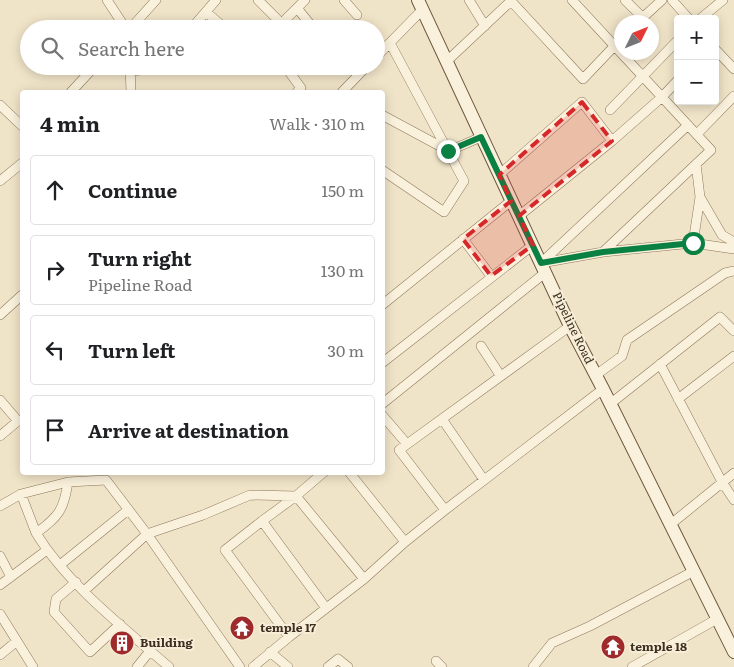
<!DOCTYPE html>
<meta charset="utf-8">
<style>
body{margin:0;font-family:Literata,serif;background:#f2f2f2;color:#202124}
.controls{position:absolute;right:15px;top:15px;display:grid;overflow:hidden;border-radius:5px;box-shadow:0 2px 12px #0003}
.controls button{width:45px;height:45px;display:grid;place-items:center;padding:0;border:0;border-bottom:1px solid #e0e0e0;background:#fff;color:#202124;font:25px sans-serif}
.compass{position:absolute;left:614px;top:15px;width:45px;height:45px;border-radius:50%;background:#fff;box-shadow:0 2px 12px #0003;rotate:47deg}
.stop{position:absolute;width:15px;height:15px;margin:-11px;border:4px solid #0b8043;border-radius:50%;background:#fff}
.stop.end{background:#0b8043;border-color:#fff;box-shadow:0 1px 5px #0008}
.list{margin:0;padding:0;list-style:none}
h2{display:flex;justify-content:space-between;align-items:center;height:65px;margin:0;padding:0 20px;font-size:21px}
h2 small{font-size:16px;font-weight:400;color:#757577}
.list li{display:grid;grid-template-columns:32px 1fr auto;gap:15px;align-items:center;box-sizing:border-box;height:70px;margin:0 10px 10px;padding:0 10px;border:1px solid #e0e0e0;border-radius:5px}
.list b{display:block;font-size:19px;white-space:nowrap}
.list p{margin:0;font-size:16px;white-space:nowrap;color:#757577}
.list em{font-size:16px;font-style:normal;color:#757577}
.icon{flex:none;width:28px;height:28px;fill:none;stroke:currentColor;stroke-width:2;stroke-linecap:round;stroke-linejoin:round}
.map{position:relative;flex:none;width:734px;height:667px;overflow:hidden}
.search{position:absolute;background:#fff;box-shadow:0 2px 12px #0003;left:20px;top:20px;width:365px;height:55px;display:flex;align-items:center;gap:12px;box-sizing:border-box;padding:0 18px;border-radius:28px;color:#757577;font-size:19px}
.panel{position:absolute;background:#fff;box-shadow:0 2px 12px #0003;left:20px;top:90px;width:365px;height:385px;border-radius:5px}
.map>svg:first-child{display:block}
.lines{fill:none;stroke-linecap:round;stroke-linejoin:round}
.street-casing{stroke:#8d765c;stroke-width:10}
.secondary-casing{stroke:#6f573f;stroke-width:14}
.street{stroke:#faf1dc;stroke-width:9}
.secondary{stroke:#faf1dc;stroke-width:12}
.route{stroke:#0b8043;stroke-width:6}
.marked{fill:#d62828;fill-opacity:0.2;stroke:#d62828;stroke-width:4;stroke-dasharray:10 6;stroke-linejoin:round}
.labels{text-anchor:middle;stroke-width:4;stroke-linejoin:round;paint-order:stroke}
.street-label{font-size:12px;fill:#3d2e20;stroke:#f7eed8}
.poi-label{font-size:12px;font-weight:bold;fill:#3d2e20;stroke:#f7eed8;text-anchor:start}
</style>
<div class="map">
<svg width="734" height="667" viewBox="0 0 734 667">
<rect width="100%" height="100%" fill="#f0e4c8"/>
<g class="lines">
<defs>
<path id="street" d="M 107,0 L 126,29
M 258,0 L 281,23
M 344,0 L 357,15
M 469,0 L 485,26
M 572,0 L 711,150 L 603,252
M 625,0 L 643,18
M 672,0 L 689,19
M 511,1 L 583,79 L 622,38
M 297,8 L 314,29
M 206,12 L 226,29
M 700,19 L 723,0
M 638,22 L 662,0
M 130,29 L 156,0
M 191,29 L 216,0
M 276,29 L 305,0
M 715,49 L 734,69
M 376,57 L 422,10
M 447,61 L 512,0
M 130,66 L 131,92
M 285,66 L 301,88 L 297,92
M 130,71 L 184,66
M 71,92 L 95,66
M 342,92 L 367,66
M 0,105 L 22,126
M 610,110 L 678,40
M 382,115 L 449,151 L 481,137
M 697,134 L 734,96
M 696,164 L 700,197 L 722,235 L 734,242
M 382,170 L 444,212 L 464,181 L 390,43
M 499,175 L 582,102 L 612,141 L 662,97 L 678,80
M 0,181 L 22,163
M 519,216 L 612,141
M 463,239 L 491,276
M 693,243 L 700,197
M 541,263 L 688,125
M 541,263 L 603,252 L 693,243 L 734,249
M 382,305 L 511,201
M 0,315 L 22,295
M 481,346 L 500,375
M 382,363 L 533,245
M 660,364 L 722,482 L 734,500
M 596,375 L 622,356 L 627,340 L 725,273 L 734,271
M 678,399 L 734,356
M 0,400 L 18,421 L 0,436
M 382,404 L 546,272
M 610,404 L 720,317 L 734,331
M 382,415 L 407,444
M 442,419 L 484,480
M 324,472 L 296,496 L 364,579
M 349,472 L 405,542
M 21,494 L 36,533 C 59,517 64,509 68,482 L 106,480 L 147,534 L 240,667
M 0,506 L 21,494 L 68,482
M 445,510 L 399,450 L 570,326
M 262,521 L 225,550 L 289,637
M 671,524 L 734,473
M 36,533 C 68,585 123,627 169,667
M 0,556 L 11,577
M 60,565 L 128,510
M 76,582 L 56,599 L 54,612 L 90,652 L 120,624
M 0,585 L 47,550
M 84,591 L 147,534 L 203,515 L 250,495 L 296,496 L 262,521 L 326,608
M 0,614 L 33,667
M 270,652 L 288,667
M 0,655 L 17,641
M 436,661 L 442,667
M 137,667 L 150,651
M 253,667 L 289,637 L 364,579 L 405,542 L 445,510 L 603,389
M 328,667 L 338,659 L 348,667
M 533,667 L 552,643 L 590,626 L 694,571
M 632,667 L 717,619"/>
<path id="secondary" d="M 418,0 L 570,326 L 603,389 L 734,652"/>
</defs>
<use href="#street" class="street-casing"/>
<use href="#secondary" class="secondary-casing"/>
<use href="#street" class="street"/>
<use href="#secondary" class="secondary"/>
</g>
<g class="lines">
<path class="route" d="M 448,151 L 481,137 L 541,263 L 603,252 L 693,243"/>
</g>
<path class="marked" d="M 582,102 L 612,141 L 519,216 L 533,245 L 491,276 L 463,239 L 511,201 L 499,175 Z"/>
<defs>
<symbol id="temple-disc" viewBox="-11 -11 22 22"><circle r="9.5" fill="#9e2a2b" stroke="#f7eed8"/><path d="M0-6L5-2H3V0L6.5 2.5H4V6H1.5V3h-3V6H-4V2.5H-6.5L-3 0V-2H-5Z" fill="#fff"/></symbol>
<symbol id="building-disc" viewBox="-11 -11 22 22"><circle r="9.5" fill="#9e2a2b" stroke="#f7eed8"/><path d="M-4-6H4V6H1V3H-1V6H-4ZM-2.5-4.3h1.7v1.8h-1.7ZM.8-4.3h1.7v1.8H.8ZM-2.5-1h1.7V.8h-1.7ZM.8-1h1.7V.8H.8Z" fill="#fff"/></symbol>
</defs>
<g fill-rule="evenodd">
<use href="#temple-disc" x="228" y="614" width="28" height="28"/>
<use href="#building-disc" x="108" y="629" width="28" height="28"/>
<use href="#temple-disc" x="599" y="633" width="28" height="28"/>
</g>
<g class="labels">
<g class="street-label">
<text transform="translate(573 328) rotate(64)" y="4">Pipeline Road</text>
</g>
<g class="poi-label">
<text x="260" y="632">temple 17</text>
<text x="140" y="647">Building</text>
<text x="630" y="651">temple 18</text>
</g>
</g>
</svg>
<div class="controls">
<button>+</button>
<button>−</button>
</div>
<svg class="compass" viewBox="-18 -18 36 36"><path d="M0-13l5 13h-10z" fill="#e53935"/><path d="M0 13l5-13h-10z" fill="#757577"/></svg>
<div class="stop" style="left:693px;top:243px"></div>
<div class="stop end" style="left:448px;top:151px"></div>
<div class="search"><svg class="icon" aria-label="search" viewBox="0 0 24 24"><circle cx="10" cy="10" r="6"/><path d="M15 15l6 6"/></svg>Search here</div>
<section class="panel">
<h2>4 min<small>Walk · 310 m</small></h2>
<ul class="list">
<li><svg class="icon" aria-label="ahead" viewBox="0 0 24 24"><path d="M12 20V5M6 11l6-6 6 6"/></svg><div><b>Continue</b></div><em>150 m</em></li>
<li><svg class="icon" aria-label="right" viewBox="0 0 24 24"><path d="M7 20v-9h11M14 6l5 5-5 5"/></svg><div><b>Turn right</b><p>Pipeline Road</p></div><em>130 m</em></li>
<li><svg class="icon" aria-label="left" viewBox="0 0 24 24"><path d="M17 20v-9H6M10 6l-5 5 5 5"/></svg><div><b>Turn left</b></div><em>30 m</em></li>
<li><svg class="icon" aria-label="arrive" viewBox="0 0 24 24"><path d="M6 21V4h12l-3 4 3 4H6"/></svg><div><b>Arrive at destination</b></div></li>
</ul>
</section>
</div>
